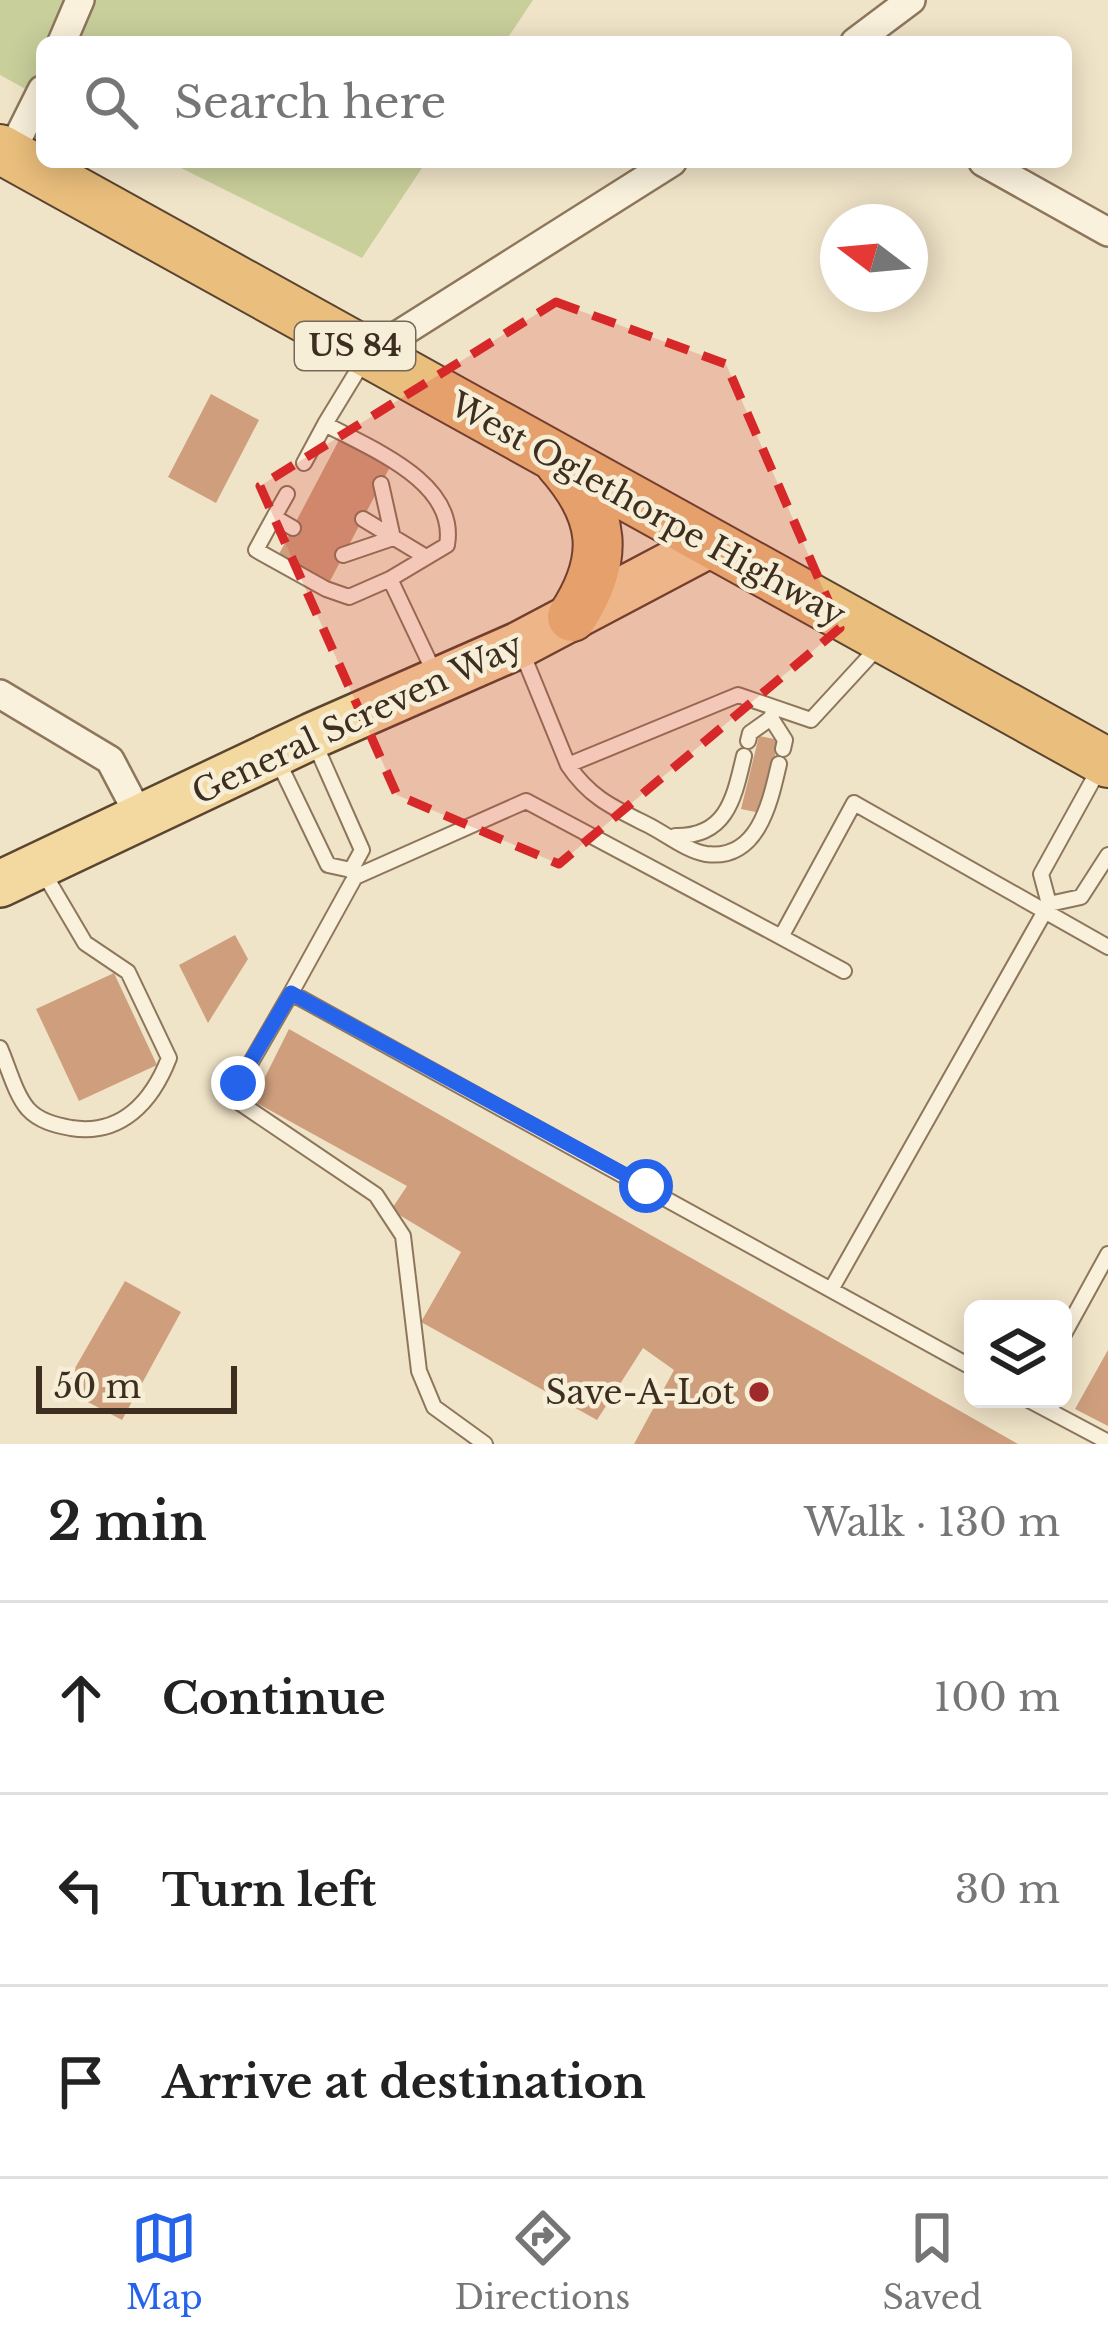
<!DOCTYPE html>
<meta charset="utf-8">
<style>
body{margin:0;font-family:"Libre Baskerville",serif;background:#f6f6f6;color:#222}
.controls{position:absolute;right:36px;bottom:36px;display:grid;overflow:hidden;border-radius:18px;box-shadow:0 6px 30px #0003}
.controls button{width:108px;height:108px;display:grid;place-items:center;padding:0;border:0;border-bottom:3px solid #e0e0e0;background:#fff;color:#222;font:60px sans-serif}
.compass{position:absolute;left:820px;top:204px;width:108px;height:108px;border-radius:50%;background:#fff;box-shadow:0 6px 30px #0003;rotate:286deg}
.scale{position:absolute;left:36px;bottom:30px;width:201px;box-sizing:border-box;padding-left:12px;border:6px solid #3d2e20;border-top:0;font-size:33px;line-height:42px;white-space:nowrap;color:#3d2e20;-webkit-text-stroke:9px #f7eed8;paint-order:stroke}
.stop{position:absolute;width:36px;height:36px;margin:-27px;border:9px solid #2563eb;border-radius:50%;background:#fff}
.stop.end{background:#2563eb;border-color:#fff;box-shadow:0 3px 12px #0008}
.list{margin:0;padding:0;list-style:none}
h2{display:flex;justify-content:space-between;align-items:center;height:156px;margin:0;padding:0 48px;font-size:51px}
h2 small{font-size:39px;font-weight:400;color:#767676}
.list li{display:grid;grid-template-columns:78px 1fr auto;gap:36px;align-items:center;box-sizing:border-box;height:192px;padding:0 48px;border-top:3px solid #e0e0e0}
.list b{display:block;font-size:45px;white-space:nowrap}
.list em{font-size:39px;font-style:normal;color:#767676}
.icon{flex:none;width:66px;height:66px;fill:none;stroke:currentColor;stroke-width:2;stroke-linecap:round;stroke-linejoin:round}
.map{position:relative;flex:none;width:1108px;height:1444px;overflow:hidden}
.search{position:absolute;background:#fff;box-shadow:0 6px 30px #0003;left:36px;right:36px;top:36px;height:132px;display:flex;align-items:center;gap:30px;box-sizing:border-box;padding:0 42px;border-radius:18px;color:#767676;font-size:45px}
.sheet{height:732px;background:#fff}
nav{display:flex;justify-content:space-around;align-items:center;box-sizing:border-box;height:168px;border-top:3px solid #e0e0e0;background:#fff;font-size:33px;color:#767676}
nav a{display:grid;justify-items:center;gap:6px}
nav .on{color:#2563eb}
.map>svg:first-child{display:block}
.green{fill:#c9cf9b}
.building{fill:#cf9f7d}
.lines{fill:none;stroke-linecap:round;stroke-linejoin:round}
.service-casing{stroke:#8d765c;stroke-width:18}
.minor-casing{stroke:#8d765c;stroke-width:32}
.primary-casing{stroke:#5b4430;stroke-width:50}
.trunk-casing{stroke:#5b4430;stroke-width:52}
.service{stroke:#faf1dc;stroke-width:14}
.minor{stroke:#faf1dc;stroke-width:27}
.primary{stroke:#f3d9a0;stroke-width:45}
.trunk{stroke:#eabe7c;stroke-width:48}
.route{stroke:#2563eb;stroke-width:15}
.marked{fill:#d62828;fill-opacity:0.2;stroke:#d62828;stroke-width:9;stroke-dasharray:24 15;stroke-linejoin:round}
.poi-dot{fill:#9e2a2b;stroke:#f7eed8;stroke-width:4.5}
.labels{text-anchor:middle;stroke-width:9;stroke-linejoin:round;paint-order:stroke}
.shield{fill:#f7eed8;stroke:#756857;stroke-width:3}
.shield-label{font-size:30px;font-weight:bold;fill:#3d2e20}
.street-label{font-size:33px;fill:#3d2e20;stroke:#f7eed8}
.poi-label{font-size:33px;fill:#3d2e20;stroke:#f7eed8;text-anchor:end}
</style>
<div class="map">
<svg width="1108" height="1444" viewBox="0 0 1108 1444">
<rect width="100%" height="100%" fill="#f0e4c8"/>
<path class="green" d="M 0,0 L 533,0 L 505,42 L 42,42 L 42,98 L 0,75 Z
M 169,162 L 426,162 L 362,258 Z"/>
<path class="building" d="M 211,394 L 259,420 L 216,503 L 168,477 Z
M 339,440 L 390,467 L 330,581 L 279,554 Z
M 759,736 L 779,740 L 760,813 L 741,809 Z
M 235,935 L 248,959 L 208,1023 L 179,965 Z
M 114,973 L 157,1065 L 79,1101 L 36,1009 Z
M 289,1029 L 1018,1444 L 634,1444 L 674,1370 L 643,1348 L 597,1420 L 421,1322 L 461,1252 L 391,1210 L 407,1186 L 253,1101 Z
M 125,1281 L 181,1312 L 122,1420 L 63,1389 Z
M 1108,1350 L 1108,1426 L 1075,1409 Z"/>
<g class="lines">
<defs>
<path id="service" d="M 364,360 L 325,424 C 371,449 458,482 447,545 L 390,579 L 436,676
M 304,463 L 325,424
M 287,494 L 274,517 L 293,528
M 274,517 L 256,550 L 326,589 L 349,597 L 390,579
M 363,519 L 426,557
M 343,555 L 393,538 L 381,484
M 521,650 L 568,765 L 738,695 L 811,720 L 880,645
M 771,718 L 785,740 L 783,749
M 748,741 L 750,733 L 771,718 L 774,708
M 315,744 L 362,850 L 351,870
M 276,757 L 328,865 L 351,870 L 355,877
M 568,765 C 590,798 614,808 648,825 C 666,834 687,851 706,854 C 758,861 770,803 779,764
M 675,836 C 727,837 734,798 744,756
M 1049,904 L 1041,874 L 1099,769
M 781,937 L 844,971
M 291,993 L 239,1083 L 240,1103 L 376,1195 L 403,1236 L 419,1371 L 434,1407 L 485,1444
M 0,1048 C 8,1066 15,1094 28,1109 C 39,1121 55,1125 71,1128 C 121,1136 152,1102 169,1058 L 128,972 L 85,943 L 42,870
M 832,1288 L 1049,904 L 1081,897 L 1108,855
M 1063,1336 L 1108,1254
M 973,1368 L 291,993 L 355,877 L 526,801 L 781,937 L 854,803 L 1108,947
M 1027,1399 L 1108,1442"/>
<path id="minor" d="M 62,42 L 80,0
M 855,42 L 911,0
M 10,154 L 42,90
M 983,162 L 1108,232
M 368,354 L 672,162
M 0,694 L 110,760 L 141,819"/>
<path id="primary" d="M 0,884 L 312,736 L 519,645 L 710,544"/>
<path id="trunk" d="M 0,149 L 1108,763
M 559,462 C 606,515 610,559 572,617"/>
</defs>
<use href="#service" class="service-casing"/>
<use href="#minor" class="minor-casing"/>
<use href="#primary" class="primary-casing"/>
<use href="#trunk" class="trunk-casing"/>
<use href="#service" class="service"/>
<use href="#minor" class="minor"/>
<use href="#primary" class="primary"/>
<use href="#trunk" class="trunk"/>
</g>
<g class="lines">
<path class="route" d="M 238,1083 L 291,993 L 646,1186"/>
</g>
<path class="marked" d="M 556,302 L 726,364 L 840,628 L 559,864 L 397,795 L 260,486 Z"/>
<circle class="poi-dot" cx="759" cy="1392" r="12"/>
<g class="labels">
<rect class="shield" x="295" y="322" width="120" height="48" rx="9"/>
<g class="shield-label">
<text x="355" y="356">US 84</text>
</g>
<g class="street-label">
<text transform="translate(648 509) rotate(29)" y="12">West Oglethorpe Highway</text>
<text transform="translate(357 718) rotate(-25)" y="12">General Screven Way</text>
</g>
<g class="poi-label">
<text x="735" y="1404">Save-A-Lot</text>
</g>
</g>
</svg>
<div class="controls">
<button><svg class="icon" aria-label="layers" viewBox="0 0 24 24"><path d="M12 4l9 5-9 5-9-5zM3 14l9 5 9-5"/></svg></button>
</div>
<svg class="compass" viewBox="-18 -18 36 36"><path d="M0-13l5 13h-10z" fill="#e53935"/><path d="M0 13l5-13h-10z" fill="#767676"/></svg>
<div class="scale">50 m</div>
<div class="stop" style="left:646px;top:1186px"></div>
<div class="stop end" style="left:238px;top:1083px"></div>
<div class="search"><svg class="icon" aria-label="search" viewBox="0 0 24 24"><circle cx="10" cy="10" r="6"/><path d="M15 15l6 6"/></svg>Search here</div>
</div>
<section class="sheet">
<h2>2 min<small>Walk · 130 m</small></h2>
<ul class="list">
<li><svg class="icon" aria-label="ahead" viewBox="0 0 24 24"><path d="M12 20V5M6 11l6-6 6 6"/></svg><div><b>Continue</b></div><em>100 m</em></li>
<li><svg class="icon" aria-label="left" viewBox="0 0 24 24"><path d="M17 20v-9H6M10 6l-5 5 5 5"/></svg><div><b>Turn left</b></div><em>30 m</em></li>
<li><svg class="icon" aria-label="arrive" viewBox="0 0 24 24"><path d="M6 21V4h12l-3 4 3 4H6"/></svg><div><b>Arrive at destination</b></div></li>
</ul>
</section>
<nav>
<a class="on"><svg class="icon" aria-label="map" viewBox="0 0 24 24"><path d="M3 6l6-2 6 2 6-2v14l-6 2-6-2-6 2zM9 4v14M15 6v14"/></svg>Map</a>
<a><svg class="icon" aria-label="directions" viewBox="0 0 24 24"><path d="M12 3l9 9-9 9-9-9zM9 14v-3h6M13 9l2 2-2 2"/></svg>Directions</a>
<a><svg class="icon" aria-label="saved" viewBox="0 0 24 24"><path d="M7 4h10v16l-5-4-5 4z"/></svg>Saved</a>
</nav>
